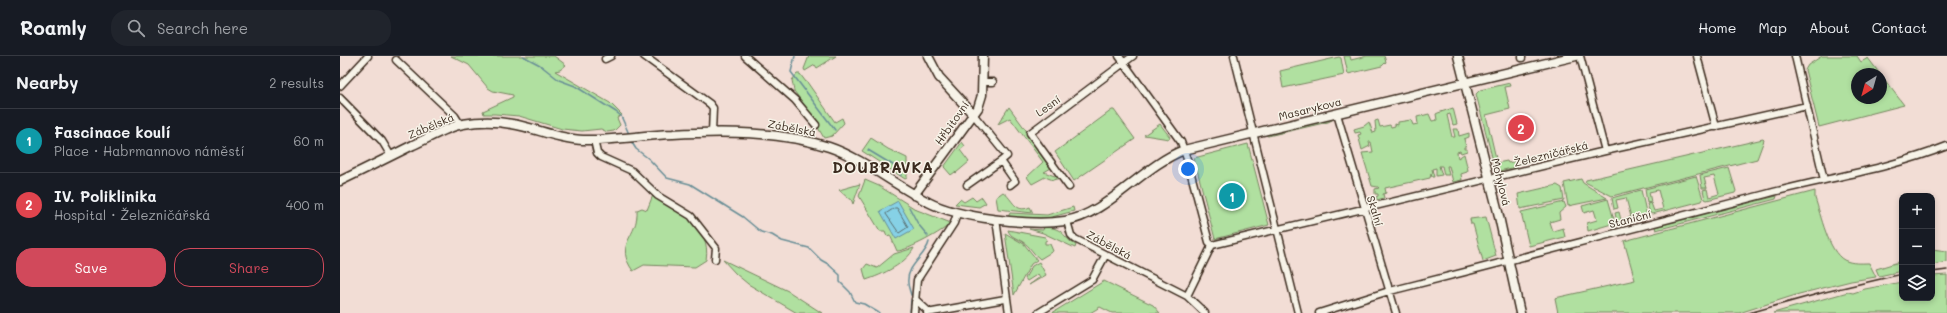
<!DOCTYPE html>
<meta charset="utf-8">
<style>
body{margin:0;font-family:Mali,sans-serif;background:#20242c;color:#f1f3f6}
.controls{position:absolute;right:12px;bottom:12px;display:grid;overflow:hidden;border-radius:8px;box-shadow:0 2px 6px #0003}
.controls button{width:36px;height:36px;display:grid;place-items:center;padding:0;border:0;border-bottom:1px solid #363941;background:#171b24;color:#f1f3f6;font:20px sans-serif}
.compass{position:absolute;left:1511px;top:12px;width:36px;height:36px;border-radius:50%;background:#171b24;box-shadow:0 2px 6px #0003;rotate:217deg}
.you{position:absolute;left:848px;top:113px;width:14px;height:14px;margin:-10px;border:3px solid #fff;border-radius:50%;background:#1a73e8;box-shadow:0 0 0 6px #1a73e833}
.badge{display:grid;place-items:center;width:26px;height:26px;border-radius:50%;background:#d1495b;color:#fff;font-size:13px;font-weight:700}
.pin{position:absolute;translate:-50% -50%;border:2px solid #fff;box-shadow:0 1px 4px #0006}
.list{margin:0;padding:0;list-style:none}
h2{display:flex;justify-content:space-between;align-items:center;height:52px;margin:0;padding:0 16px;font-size:17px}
h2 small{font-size:13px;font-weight:400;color:#9ea1a6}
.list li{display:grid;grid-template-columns:26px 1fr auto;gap:12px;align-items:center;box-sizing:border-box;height:64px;padding:0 16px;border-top:1px solid #363941}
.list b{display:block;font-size:15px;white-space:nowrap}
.list p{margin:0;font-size:13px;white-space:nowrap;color:#9ea1a6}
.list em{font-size:13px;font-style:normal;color:#9ea1a6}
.actions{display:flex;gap:8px;padding:12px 16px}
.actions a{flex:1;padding:9px 0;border:1px solid #d1495b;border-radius:16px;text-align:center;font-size:14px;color:#d1495b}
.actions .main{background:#d1495b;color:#fff}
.icon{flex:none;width:22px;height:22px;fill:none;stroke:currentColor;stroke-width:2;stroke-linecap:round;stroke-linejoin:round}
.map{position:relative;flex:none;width:1607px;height:257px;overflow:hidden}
header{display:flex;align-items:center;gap:24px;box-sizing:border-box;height:56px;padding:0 20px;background:#171b24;border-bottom:1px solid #363941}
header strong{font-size:19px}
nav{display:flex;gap:22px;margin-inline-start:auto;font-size:14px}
.search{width:280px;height:36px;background:#20242c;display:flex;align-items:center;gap:10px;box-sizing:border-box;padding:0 14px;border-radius:16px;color:#9ea1a6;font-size:15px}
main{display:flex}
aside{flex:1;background:#171b24}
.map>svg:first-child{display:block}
.green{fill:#b0e0a0;stroke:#76855f}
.water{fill:#86d1e6;stroke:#688e96}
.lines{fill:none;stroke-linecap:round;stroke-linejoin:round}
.shore{stroke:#596d6e;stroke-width:1}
.stream{stroke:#688e96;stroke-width:1.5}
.street-casing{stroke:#3b2a1e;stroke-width:9}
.secondary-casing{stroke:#3b2a1e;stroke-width:11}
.street{stroke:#f7f3e8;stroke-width:6}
.secondary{stroke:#f7f3e8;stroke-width:8}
.rail{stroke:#3b2a1e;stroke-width:1.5}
.labels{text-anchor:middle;stroke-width:3;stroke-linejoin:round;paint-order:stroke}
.street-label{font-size:11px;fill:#3b2a1e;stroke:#f7f3e8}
.district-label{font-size:15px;font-weight:bold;letter-spacing:1px;fill:#3b2a1e;stroke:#f7f3e8}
</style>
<header>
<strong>Roamly</strong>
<div class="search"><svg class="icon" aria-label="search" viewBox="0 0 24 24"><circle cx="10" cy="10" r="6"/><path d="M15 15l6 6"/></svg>Search here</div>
<nav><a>Home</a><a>Map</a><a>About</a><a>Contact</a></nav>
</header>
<main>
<aside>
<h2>Nearby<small>2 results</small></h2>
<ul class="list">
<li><span class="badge" style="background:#0f9aa8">1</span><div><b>Fascinace koulí</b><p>Place · Habrmannovo náměstí</p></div><em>60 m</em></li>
<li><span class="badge" style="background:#e0444e">2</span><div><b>IV. Poliklinika</b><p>Hospital · Železničářská</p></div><em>400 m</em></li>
</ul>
<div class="actions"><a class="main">Save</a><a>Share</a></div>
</aside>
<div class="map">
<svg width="1607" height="257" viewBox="0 0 1607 257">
<rect width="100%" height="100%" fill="#f2ddd5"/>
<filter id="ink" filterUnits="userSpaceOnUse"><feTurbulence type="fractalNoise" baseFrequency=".025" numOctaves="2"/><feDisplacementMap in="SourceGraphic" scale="8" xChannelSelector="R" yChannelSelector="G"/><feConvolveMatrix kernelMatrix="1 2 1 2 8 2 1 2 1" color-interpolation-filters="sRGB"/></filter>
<g filter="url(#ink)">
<path class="green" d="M 111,0 L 214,0 L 226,9 L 220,14 L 215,15 L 270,47 L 282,59 L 277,62 L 280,69 L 274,75 L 267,76 L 261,73 L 242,75 L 222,73 L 179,60 L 155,58 L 144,58 L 143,55 L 173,41 L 173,39 L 153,35 L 148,32 L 129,9 Z
M 469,0 L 496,0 L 477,12 L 475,9 L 465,15 L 464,13 Z
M 1004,0 L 1010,0 L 1011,4 L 1027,0 L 1044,0 L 1046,6 L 1042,10 L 1008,18 Z
M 1482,0 L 1517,0 L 1521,6 L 1528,2 L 1540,18 L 1517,18 L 1517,42 L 1541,42 L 1541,19 L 1564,49 L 1479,71 L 1465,14 L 1468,9 Z
M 999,1 L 1001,2 L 1004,19 L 943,32 L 940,15 Z
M 457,18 L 460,18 L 466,26 L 467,26 L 495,66 L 502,62 L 504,67 L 492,80 L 484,82 L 466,51 L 454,35 L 452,24 Z
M 1170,27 L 1171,30 L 1165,31 L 1170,53 L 1146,59 L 1157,107 L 1167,105 L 1168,107 L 1176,105 L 1176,111 L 1159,115 L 1154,109 L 1136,38 L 1140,34 Z
M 669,51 L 713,111 L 704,116 L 720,122 L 713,124 L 705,121 L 692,128 L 687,121 L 703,106 L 670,62 L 658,68 Z
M 1113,52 L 1117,68 L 1113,69 L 1110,58 L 1107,59 L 1112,81 L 1115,81 L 1113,73 L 1118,73 L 1119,80 L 1129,77 L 1129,81 L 1124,83 L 1126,91 L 1124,91 L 1124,93 L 1127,93 L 1127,95 L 1121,97 L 1120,95 L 1117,96 L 1118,102 L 1124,98 L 1128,114 L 1127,116 L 1121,118 L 1122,124 L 1113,126 L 1109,110 L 1107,110 L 1109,119 L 1104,119 L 1102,110 L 1099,110 L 1102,119 L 1096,120 L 1096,112 L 1092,113 L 1094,121 L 1092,121 L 1091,118 L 1090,122 L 1045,132 L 1046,137 L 1043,138 L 1044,142 L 1037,144 L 1036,141 L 1038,140 L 1038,138 L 1035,138 L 1035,133 L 1039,132 L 1038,131 L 1032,130 L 1022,97 L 1033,96 L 1031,86 L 1029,86 L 1030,90 L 1022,94 L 1018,79 L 1021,78 L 1020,76 L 1015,77 L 1014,73 L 1024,70 L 1029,66 L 1033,77 L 1036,76 L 1035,65 L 1038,64 L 1040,71 C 1043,70 1047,70 1050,69 L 1051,71 L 1055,70 L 1055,68 L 1058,69 L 1058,66 L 1071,64 L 1073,69 L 1078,68 L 1077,61 L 1089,58 L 1092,65 L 1097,64 L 1096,58 L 1098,57 Z
M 772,54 L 774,54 L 795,83 L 734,125 L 715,96 Z
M 992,63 L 994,63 L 988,66 L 928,80 L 925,79 Z
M 820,68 L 830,81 L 829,83 L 804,79 Z
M 531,82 L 548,93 L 567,102 L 567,122 L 565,123 L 522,95 Z
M 1423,83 L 1424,84 L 1417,103 L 1272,140 L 1245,126 L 1246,124 Z
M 622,86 L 625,90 L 620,94 L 629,106 L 616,117 L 615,116 L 611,119 L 604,111 Z
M 908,88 L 929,169 L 875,183 L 854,102 Z
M 1389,112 L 1396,135 L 1395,137 L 1367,144 L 1365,143 L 1363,134 L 1367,133 L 1369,141 L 1379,138 L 1374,120 L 1364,122 L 1367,132 L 1362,132 L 1360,119 Z
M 1356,120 L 1363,143 L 1362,145 L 1312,158 L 1310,157 L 1307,148 L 1311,147 L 1314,155 L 1323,153 L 1318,134 L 1309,136 L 1311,146 L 1307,147 L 1305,133 Z
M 1241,123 L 1243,127 L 1267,142 L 1228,150 L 1224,127 Z
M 525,124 L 539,130 L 577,154 L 611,167 C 604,175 567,195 557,195 L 550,179 L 547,180 L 545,175 L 540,175 L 519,140 Z
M 520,128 L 513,148 L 511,143 L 509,143 L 499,134 Z
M 1217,129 L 1222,132 L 1224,144 L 1180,153 L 1178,138 Z
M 1301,134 L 1307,160 L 1279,167 L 1277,166 L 1275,157 L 1279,156 L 1281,164 L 1291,161 L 1286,142 L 1276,144 L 1278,152 L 1274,153 L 1272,142 Z
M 1475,135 L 1475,142 C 1481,159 1488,195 1504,204 C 1512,208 1521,207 1529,207 L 1536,221 L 1511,225 L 1459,238 L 1399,257 L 1218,257 L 1215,242 L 1295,224 L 1284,185 Z
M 663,136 C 673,143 675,158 690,151 L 693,157 L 658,153 L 656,141 Z
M 313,139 C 337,154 372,169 366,204 L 355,211 L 304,209 L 293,215 C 273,187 299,181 297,154 L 302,152 L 307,154 Z
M 1437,140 L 1436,143 L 1316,174 L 1315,171 Z
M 632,141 L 636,145 L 642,141 L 646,147 L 639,151 L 615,148 L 620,143 L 624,146 Z
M 1268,143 L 1275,167 L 1248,175 L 1247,167 L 1257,164 L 1254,154 L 1244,157 L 1242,150 Z
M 1224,146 L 1226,151 L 1219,157 L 1220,163 L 1210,166 L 1213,175 L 1223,172 L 1225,181 L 1189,190 L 1181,156 Z
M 733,151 L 734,155 L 708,162 L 668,161 L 670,157 L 707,159 Z
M 1146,161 L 1156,200 L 1143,205 L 1133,168 L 1131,168 L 1130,163 Z
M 704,171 C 726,172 721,181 736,189 L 735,192 L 703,177 L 689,173 L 703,174 Z
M 668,174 L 705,181 L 707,184 L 705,185 L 705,188 L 710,188 L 713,195 L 700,203 C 693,198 690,190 683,186 C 677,182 670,181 668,174 Z
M 665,177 L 684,188 L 697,204 L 691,208 L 674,239 Z
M 574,192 C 567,207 542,219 526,224 L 523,213 L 527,208 L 537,212 L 554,198 Z
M 1592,193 L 1607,195 L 1607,206 L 1592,209 Z
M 383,204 L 448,235 L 482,257 L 457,257 L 408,228 L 396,218 Z
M 1562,205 L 1562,215 L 1539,220 L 1536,213 Z
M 699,206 L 706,219 L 689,229 L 700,221 L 698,218 L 687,225 L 685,222 L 692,210 Z
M 1607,219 L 1607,257 L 1433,257 L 1508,236 L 1513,237 L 1525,233 L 1562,226 L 1562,242 L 1592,242 L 1592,220 Z
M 764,225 L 813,249 L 820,257 L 772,257 L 760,251 L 750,257 L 712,257 Z"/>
<path class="water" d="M 558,145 L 574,173 L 556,183 L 540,155 Z"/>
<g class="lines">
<path class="shore" d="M 555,152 L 557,152 L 568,171 L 559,177 L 546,158 Z"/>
<path class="stream" d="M 183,0 L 200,9 L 219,24 L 235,30 L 276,56 L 281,60 L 289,78
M 455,0 L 451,16 L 495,74
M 291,85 L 296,93 L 309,103 L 327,122 L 350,128 L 403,161 L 421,176 L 432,179 L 442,185 L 469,192 L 481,204 L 488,208 L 500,219 L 500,226 L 510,236 L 515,246 L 524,248 L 539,257
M 528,94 L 553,109 L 561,119
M 569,151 L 578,168 L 588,180
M 571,239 C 570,235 568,231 568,227 C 566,209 586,200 589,186
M 570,257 L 571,244"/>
<defs>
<path id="street" d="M 304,0 L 370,48 L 373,52 L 372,77
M 405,0 L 455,44 L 476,69
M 779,0 L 841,86 L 847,103 L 869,186 L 872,189
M 894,0 L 958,257
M 1182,0 L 1182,2
M 1240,0 L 1265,95
M 1357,0 L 1376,71
M 1455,0 L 1484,124
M 265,3 L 271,0
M 56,4 L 115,60 L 120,68
M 642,26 L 653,26
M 0,30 L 28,0
M 0,42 L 42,85 L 51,100
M 633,58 L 667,100 L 661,105 L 675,125 L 670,129
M 997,58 L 1056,257
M 254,84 L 257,97 L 261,101 L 292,115 L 318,140 L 351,160 L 376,192 L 375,203
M 627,129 L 661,105
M 729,131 L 690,77 L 793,0
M 656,163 L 669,257
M 727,165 L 731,179 L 735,183 L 847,240 L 865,257
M 872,189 L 1265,95 L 1467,50
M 847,240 L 872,189
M 575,243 L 589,256
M 574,257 L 577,224 L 614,167 L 617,158
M 587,257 L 665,243
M 698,257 L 752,224 L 765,200
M 979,257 L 1046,236 C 1173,204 1300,171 1426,138 C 1486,122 1549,113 1607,90"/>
<path id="secondary" d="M 588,0 L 599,21 L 633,58
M 1118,0 L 1158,156 L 1180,257
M 0,125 C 25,113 49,101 73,89 C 89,82 106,71 123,68 C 139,65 156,65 172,68 C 196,72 218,83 243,84 C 273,85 303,79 333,78 C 384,75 439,75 489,91 C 522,102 556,130 588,146 C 618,162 691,170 725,165 C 766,159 802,110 844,94 L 1236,0
M 574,139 L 638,52 L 642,39 L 643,0"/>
</defs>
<use href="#street" class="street-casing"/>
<use href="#secondary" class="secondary-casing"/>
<use href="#street" class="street"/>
<use href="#secondary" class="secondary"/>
<path class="rail" d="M 1592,216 L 1607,214
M 1409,257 L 1485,236 L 1562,218"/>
</g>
</g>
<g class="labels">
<g class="street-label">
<text transform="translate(708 50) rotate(-36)" y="4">Lesní</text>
<text transform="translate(970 53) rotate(-14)" y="4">Masarykova</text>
<text transform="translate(612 67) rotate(-55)" y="4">Hřbitovní</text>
<text transform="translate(91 70) rotate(-23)" y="4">Zábělská</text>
<text transform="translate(452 72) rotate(11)" y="4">Zábělská</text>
<text transform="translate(1211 98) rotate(-14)" y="4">Železničářská</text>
<text transform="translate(1161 126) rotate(76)" y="4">Mohylová</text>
<text transform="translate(1035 155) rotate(73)" y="4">Skalní</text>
<text transform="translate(1290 163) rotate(-14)" y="4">Staniční</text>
<text transform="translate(769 189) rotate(28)" y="4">Zábělská</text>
</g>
<g class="district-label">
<text x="543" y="117">DOUBRAVKA</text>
</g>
</g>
</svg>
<div class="controls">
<button>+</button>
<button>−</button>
<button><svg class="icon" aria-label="layers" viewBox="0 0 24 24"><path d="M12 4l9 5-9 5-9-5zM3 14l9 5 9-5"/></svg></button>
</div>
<svg class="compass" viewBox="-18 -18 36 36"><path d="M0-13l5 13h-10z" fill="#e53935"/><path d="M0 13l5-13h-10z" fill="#9ea1a6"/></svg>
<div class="you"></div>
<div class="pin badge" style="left:892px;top:140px;background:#0f9aa8">1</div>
<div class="pin badge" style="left:1181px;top:72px;background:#e0444e">2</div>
</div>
</main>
